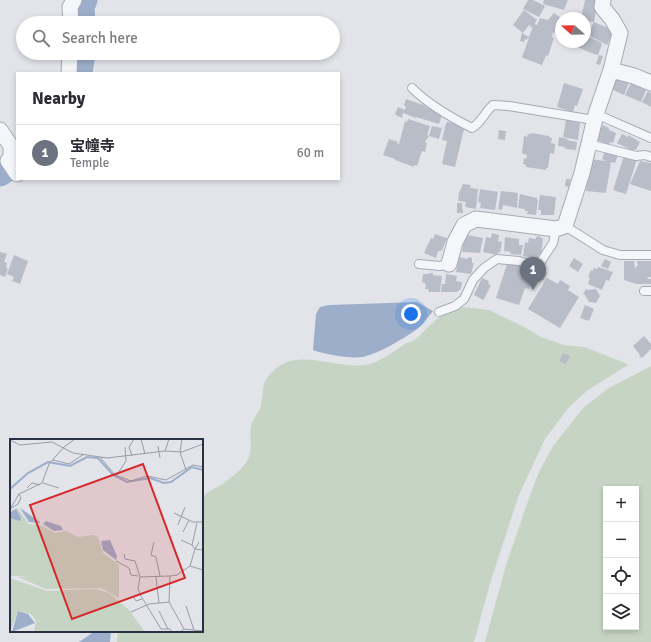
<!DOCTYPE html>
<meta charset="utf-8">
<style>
body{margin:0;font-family:Signika,"Noto Sans JP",sans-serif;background:#f7f7f7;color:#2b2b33}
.controls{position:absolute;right:12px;bottom:12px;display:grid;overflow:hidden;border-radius:0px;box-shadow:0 2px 6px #0003}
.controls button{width:36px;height:36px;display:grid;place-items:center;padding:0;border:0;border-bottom:1px solid #e1e1e2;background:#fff;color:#2b2b33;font:20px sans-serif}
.compass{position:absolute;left:555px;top:12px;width:36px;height:36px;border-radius:50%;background:#fff;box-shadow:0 2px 6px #0003;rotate:290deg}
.you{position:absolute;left:411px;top:314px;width:14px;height:14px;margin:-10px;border:3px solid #fff;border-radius:50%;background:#1a73e8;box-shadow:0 0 0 6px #1a73e833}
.badge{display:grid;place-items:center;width:26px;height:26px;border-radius:50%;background:#d0474d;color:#fff;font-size:13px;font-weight:700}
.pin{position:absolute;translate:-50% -33px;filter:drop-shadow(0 1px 2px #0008)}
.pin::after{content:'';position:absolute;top:21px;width:14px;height:12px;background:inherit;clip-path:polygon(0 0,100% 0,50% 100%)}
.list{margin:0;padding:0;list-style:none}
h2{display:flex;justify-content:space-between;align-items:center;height:52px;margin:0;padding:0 16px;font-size:17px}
h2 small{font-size:13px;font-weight:400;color:#7c7c81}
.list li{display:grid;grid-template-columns:26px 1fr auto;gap:12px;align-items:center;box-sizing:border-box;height:56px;padding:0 16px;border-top:1px solid #e1e1e2}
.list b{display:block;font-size:15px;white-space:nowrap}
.list p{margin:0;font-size:13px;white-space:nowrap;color:#7c7c81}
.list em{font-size:13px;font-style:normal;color:#7c7c81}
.icon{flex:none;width:22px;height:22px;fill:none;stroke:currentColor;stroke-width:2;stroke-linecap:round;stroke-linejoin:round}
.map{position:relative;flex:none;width:651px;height:642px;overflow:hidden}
.search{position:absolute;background:#fff;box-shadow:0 2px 6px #0003;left:16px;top:16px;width:324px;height:44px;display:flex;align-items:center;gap:10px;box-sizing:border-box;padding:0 14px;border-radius:22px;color:#7c7c81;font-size:15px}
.panel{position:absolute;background:#fff;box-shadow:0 2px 6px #0003;left:16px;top:72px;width:324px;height:108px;border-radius:0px}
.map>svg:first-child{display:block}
.green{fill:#c6d4c3;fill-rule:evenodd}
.water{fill:#9daecb}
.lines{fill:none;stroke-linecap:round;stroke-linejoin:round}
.river{stroke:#9daecb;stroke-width:25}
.building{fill:#b9bdc8}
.service-casing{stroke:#a7aab5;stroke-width:10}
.minor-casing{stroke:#a7aab5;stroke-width:17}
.service{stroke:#f5f6f9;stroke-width:8}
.minor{stroke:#f5f6f9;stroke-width:15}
.inset-river{fill:none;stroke:#9daecb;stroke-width:2}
.inset-road{fill:none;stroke:#989ca7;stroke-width:1}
.view{fill:#d62828;fill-opacity:0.15;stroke:#d62828;stroke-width:2}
.inset-edge{fill:none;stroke:#2a3043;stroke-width:2}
</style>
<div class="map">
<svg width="651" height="642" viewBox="0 0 651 642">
<rect width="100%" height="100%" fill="#e2e4ea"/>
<path class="green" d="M 464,307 L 489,310 L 526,328 L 541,337 L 564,345 L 584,347 L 623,362 L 628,365 L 588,390 L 569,407 L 545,439 L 519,495 L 491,580 L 474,642 L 117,642 L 118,631 L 202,631 L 202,498 C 208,491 214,489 221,485 C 230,479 243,469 248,459 C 253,450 249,436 251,426 C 253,419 258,414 260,408 C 263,400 262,392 264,384 C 267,376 277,366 285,363 C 312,351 350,375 378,361 C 388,356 397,349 406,343 C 410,342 414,341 417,338 C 433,323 441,311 464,307 Z
M 651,366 L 651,642 L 485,642 L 506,565 L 527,504 L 538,474 L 553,446 L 584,407 L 609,388 ZM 606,489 L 636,489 L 636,627 L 606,627 Z"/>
<path class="water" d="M 417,302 L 433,311 C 428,317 423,324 417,329 C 405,338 376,355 362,357 C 351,359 323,354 313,350 L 316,314 L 320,307 L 329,305 Z
M 95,631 L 111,631 L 110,642 L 79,642 Z"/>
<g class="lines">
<path class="river" d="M 83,23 L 82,7 L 85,0
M 80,73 L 83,53
M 0,174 L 17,163"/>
</g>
<path class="building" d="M 528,0 L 533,0 L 545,6 L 539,17 L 523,9 Z
M 544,0 L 568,0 L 564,10 L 543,4 Z
M 585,0 L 598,0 L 594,22 L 585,20 L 585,18 L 581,18 Z
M 524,10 L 537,20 L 532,28 L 529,25 L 523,33 L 513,25 Z
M 554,13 L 561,18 L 561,36 L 553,32 L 552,37 L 554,38 L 548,56 L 546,55 L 542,65 L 523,58 L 522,57 L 529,38 L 527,38 L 527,40 L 525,39 L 524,42 L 520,41 L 522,33 L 529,37 L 534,24 L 537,25 L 540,18 L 548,20 Z
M 594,22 L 613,30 L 613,32 L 607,45 L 588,35 Z
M 585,35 L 602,43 L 601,45 L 602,45 L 598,55 L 596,54 L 596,55 L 575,46 L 577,42 L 585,42 Z
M 599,55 L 603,56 L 600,65 L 596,64 Z
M 614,77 L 630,80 L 624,95 L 611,89 Z
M 564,83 L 583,89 L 577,106 L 575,105 L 573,112 L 557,107 Z
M 631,83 L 642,86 L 641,88 L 646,90 L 641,102 L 625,95 Z
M 648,91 L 651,93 L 651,107 L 642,102 Z
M 406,99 L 426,106 L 425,107 L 437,111 L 442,115 L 439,124 L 416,117 L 416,118 L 403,113 L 402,118 L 396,115 L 395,114 L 398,107 L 405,110 L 406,106 L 404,106 Z
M 408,119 L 430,126 L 427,135 L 429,136 L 425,142 L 427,143 L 425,152 L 422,151 L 417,166 L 414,165 L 414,167 L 395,160 L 395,159 L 383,155 L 389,139 L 398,142 L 397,144 L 399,144 L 405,121 L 407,122 Z
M 566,120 L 580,123 L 578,140 L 563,137 Z
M 448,122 L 458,124 L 458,126 L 462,127 L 461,128 L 464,129 L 455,167 L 442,164 L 447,141 L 442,140 L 446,123 Z
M 603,125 L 609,128 L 609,130 L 616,133 L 613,143 L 610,142 L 609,145 L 597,140 L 599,136 L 597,136 Z
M 432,126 L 442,128 L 439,139 L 429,136 Z
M 499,130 L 506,131 L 505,140 L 498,139 Z
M 531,133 L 549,136 L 549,137 L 552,138 L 551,143 L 555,144 L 554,154 L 550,153 L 548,168 L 546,168 L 546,170 L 526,167 L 526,165 L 523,164 L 524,158 L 526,159 L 527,155 L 522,153 L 524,136 L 527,137 L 528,134 L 531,134 Z
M 622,134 L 628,137 L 628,135 L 640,142 L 636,150 L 634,149 L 633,151 L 617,143 Z
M 559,137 L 568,139 L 567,140 L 577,142 L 576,150 L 566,149 L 564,147 L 558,146 Z
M 605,151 L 618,155 L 615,163 L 611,162 L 606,193 L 586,191 L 589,159 L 606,161 L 602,159 Z
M 624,156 L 637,159 L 626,194 L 613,190 Z
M 640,161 L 651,163 L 651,191 L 630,184 Z
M 566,179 L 570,179 L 569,187 L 565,186 Z
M 463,184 L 471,185 L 470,188 L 478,189 L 476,209 L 465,207 L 466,202 L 458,201 L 459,193 Z
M 480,189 L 498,192 L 495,210 L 480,208 L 481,203 L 478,202 Z
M 501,191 L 518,193 L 517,208 L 503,205 L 502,210 L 498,209 Z
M 520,194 L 537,198 L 537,200 L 538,200 L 536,215 L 527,214 L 528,211 L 525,211 L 525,209 L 518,208 Z
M 540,195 L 556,197 L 554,215 L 541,215 L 541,210 L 538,210 Z
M 457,203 L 462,203 L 463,213 L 457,213 Z
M 492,233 L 499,235 L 498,241 L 502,242 L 500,253 L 498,252 L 497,255 L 483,252 L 486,237 L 491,238 Z
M 435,234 L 447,238 L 442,250 L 441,251 L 438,251 L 436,258 L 424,253 L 431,238 L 433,239 Z
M 467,235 L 483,238 L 480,253 L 462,252 L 464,241 L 465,241 Z
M 539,236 L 543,239 L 541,255 L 538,255 L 538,259 L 523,256 L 525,242 L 528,243 L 529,238 L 536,239 L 536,237 Z
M 505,237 L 519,239 L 519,245 L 523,245 L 521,255 L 510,254 L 511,252 L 504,251 Z
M 0,252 L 7,254 L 4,262 L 7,263 L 6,268 L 8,269 L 5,277 L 0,275 Z
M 14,255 L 28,261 L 20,284 L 12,281 L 14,277 L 7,274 Z
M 459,257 L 468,259 L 468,257 L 472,258 L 472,263 L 474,263 L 471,274 L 456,272 Z
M 574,258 L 583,264 L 578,272 L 569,266 Z
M 605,259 L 611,262 L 608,269 L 601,266 Z
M 624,261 L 634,261 L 635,269 L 636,268 L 636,266 L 638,266 L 637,261 L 651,261 L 651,277 L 647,277 L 648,279 L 651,279 L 651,284 L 636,284 L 624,280 Z
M 512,263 L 526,268 L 525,271 L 529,273 L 527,279 L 531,280 L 529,289 L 525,288 L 519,305 L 496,298 L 507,264 L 511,265 Z
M 598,267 L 613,272 L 609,281 L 606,280 L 602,290 L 588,284 L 590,278 L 588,277 L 591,270 L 593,271 L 594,268 L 597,269 Z
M 538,271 L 546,273 L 544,280 L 536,278 Z
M 429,273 L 433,273 L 433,275 L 442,276 L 440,292 L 429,292 L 428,289 L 425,289 L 426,284 L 422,282 L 423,274 L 429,274 Z
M 446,274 L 457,276 L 456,281 L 462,282 L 461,289 L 457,292 L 441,292 L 442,284 L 445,284 Z
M 482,278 L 489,281 L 488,284 L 491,285 L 484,299 L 483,300 L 474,295 Z
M 547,278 L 558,284 L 560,280 L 570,286 L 568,290 L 579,297 L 560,328 L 528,309 Z
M 586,289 L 588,290 L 596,289 L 600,296 L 596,303 L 589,302 L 585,295 L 583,294 Z
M 585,305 L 594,309 L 589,321 L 580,318 Z
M 644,336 L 651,344 L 651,349 L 642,358 L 639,356 L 640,355 L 633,346 Z
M 563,353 L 570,356 L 566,364 L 559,361 Z"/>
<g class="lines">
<defs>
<path id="service" d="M 412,88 C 429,105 450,117 472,128 C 482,122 484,113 493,105 L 509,106 L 594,120
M 596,114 L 651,138
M 589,144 L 636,156 L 645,155 L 651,157
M 565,226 L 603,250 L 620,255 L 651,255
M 419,264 L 440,266 L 449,264
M 644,291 L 651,291
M 439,312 L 455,306 L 464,299 L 473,280 L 484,268 L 497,259 L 519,261 L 538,266 L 553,243 L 556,229"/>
<path id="minor" d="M 603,0 L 602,7 L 612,19 L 620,33 L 611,70 L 634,76 L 651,83
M 71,23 L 70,7 L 74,0
M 69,73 L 70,53
M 0,130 L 11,146 L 11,158
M 8,161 L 17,174
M 449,264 L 455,242 L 464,225 L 476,219 L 556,229 L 565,226 L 582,173 L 596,114 L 611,70"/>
</defs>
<use href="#service" class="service-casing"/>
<use href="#minor" class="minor-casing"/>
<use href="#service" class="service"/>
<use href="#minor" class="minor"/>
</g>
<g transform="translate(10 439)">
<rect width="193" height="193" fill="#e2e4ea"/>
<path d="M 7,69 L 19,85 L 30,86 L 45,94 L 56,92 L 68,98 L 83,96 L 88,98 L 93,114 L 109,126 L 109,159 L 91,149 L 36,150 L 8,138 L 19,137 L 0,137 L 0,72 ZM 0,139 L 37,152 L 84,150 L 99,154 L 119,171 L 135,193 L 24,193 L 26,182 L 21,175 L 10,172 L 8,172 L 0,193 Z" fill="#c6d4c3"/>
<path d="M 10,69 L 30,83 L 30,84 L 19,83 ZM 6,70 L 11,79 L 10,82 L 0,79 L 0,74 ZM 36,82 L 51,87 L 53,91 L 44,92 L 33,85 ZM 100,101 L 107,117 L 106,121 L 93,111 L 91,102 ZM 8,172 L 18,175 L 25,184 L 2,193 Z" fill="#9daecb"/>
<path class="inset-river" d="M 0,50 L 18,34 L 38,23 L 60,27 L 77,18 L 88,19 L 103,36 L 117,43 L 140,39 L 154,44 L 161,43 L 182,28 L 193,31"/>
<path class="inset-road" d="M 131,0 L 135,15M 0,1 L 10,6 L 42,3 L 63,14 L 97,19 L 155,12 L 172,13 L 193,5M 148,7 L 150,19M 155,12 L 159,0M 170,13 L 176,31M 170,13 L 172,0M 122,17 L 119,8 L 124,0M 90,18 L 105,36 L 121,42 L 137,37 L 156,41 L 183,26 L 193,28M 43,21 L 59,25 L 74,15M 106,37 L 116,22 L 115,8M 33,44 L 49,49M 17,49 L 22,44 L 30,46M 0,70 L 9,55 L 32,44 L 39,25 L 54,8 L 65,0M 0,70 L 8,65 L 11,59 L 9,55M 164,74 L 183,83 L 193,83M 168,86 L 175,68M 173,93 L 179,81M 171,101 L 182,106M 144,103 L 141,116 L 146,118 L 150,137M 189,103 L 185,110 L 193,111M 114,115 L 115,120 L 125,122 L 130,138 L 160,137M 106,122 L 119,129 L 121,136 L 128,137M 180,127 L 193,131M 130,138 L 128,150 L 131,157 L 151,190 L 160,190 L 162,193M 146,138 L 149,164M 123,157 L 126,162 L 132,160M 176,167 L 184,191M 149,172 L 158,190M 121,173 L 139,165 L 159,163M 174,190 L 159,163 L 160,137 L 167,136 L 180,127 L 185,110 L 182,106 L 187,84M 170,193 L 174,190 L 193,192"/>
<path class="view" d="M 133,25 L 175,139 L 62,180 L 20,66 Z"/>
<rect width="193" height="193" class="inset-edge"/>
</g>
</svg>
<div class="controls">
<button>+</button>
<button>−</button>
<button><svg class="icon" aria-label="locate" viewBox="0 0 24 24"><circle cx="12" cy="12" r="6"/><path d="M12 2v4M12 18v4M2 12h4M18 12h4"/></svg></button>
<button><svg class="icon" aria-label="layers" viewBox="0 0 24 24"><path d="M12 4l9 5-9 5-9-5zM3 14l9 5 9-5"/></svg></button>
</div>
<svg class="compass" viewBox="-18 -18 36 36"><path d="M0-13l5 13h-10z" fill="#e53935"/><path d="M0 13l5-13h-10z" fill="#7c7c81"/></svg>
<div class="you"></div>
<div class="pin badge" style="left:533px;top:290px;background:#6b7280">1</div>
<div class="search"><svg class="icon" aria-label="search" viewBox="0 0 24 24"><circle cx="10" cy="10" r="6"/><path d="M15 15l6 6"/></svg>Search here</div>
<section class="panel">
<h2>Nearby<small></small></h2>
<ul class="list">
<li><span class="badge" style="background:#6b7280">1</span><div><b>宝幢寺</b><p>Temple</p></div><em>60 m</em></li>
</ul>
</section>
</div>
